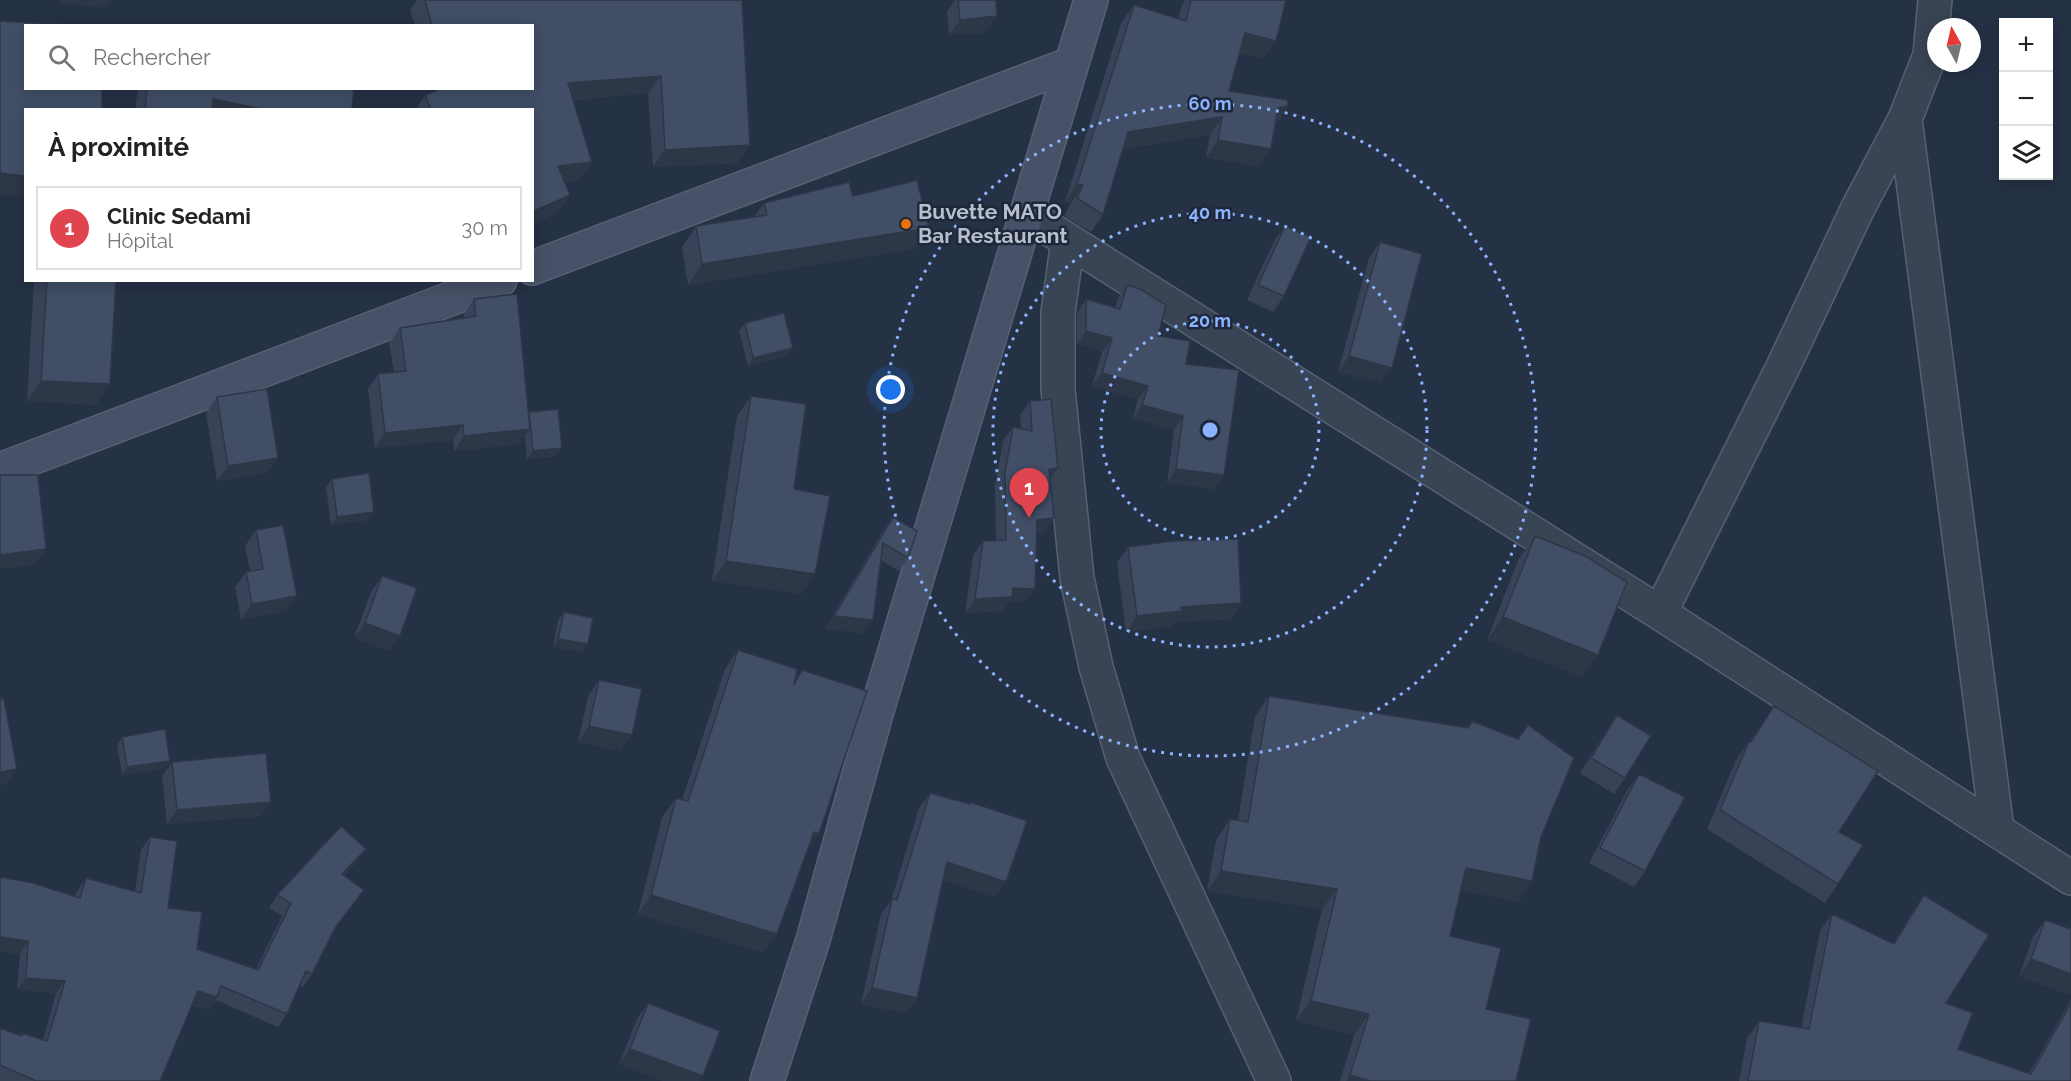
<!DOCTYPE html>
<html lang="fr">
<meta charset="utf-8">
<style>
body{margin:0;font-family:Raleway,sans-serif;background:#f6f6f6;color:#222}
.controls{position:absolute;right:18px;top:18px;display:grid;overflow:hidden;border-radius:0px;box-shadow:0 3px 15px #0003}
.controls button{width:54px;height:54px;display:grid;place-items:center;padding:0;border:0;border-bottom:2px solid #e0e0e0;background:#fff;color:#222;font:30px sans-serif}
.compass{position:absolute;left:1927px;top:18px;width:54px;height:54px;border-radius:50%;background:#fff;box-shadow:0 3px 15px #0003;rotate:352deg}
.you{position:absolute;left:891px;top:390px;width:21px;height:21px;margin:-15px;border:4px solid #fff;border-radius:50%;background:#1a73e8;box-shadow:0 0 0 9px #1a73e833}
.badge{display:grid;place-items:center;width:39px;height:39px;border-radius:50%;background:#0b8043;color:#fff;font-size:20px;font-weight:700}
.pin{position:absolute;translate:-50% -50px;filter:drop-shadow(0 2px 3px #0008)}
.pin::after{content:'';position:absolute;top:32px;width:21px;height:18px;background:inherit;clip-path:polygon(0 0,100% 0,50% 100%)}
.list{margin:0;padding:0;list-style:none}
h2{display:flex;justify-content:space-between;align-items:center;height:78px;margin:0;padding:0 24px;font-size:26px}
h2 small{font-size:20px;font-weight:400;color:#767676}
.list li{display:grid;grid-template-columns:39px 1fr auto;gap:18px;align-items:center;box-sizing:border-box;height:84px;margin:0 12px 12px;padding:0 12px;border:2px solid #e0e0e0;border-radius:0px}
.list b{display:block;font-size:22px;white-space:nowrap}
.list p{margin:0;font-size:20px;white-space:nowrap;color:#767676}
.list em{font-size:20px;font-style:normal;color:#767676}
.icon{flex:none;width:33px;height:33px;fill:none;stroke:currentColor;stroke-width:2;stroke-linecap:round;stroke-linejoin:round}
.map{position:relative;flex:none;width:2071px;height:1081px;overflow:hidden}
.search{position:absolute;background:#fff;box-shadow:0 3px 15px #0003;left:24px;top:24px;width:510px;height:66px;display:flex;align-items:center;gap:15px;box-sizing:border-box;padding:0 21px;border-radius:0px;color:#767676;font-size:22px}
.panel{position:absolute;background:#fff;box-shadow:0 3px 15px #0003;left:24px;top:108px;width:510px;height:174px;border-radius:0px}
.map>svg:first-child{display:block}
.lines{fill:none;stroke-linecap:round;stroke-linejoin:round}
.street-casing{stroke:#586172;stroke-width:36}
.secondary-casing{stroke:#586172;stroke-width:36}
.street{stroke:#394454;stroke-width:33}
.secondary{stroke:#475268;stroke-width:33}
.wall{fill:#384358}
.shaded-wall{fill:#2e3747}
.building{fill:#414e66;stroke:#2e3747;stroke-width:1.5}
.ring{fill:none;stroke:#8bb3ff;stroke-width:3;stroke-dasharray:3 6}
.food-dot{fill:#e8710a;stroke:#1e283a;stroke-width:2}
.labels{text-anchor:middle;stroke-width:5;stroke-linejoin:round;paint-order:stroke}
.poi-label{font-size:21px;font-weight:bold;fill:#b7bfce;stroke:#1e283a;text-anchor:start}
.centre{fill:#8bb3ff;stroke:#1e283a;stroke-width:3}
.ring-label{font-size:18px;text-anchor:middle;font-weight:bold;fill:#8bb3ff;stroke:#1e283a;stroke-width:5;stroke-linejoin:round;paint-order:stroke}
</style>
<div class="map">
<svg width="2071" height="1081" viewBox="0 0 2071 1081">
<rect width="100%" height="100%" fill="#253145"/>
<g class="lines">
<defs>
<path id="street" d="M 1905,119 L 1997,829
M 1026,214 L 1660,613 L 2071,878
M 1068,241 L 1058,312 L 1058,389 L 1077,578 L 1096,667 L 1123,758 L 1274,1081
M 1660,613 L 1783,367 L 1858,208 L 1905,119 L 1930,55 L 1935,0"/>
<path id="secondary" d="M 532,268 L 1071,64
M 0,470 L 500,280
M 767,1081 L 813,940 L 876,714 L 1091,0"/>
</defs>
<use href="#street" class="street-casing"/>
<use href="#secondary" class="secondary-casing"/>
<use href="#street" class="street"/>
<use href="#secondary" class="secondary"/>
</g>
<path class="wall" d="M 417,0 L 742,0 L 750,145 L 737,163 L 653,167 L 648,93 L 573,100 L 592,162 L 579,180 L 564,182 L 570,195 L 558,213 L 532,224 L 532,110 L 415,110 L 425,95 L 434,92 L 433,88 L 532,88 L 532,26 L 415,26 L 410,10 Z
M 955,0 L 996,0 L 997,16 L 986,32 L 949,35 L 947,11 Z
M 1185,0 L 1286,0 L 1264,58 L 1240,53 L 1229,91 L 1288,106 L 1276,124 L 1259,166 L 1206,158 L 1210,135 L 1123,149 L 1103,215 L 1091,232 L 1064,216 L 1071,203 L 1065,202 L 1121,23 L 1134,5 L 1178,19 L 1182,5 Z
M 138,88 L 354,88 L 352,110 L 135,110 Z
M 853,196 L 929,228 L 914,249 L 688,285 L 682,247 L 696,226 L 754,217 L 764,203 Z
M 1285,226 L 1284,296 L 1273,312 L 1247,300 L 1274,241 Z
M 1380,242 L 1381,383 L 1338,372 L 1369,258 Z
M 34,280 L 116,280 L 96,405 L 27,401 Z
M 1127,285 L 1158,336 L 1186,364 L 1215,489 L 1167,483 L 1174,430 L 1133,418 L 1138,399 L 1092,386 L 1102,352 L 1077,344 L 1077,313 L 1086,299 L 1115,308 L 1118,298 Z
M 474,299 L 528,413 L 562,448 L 556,456 L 527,459 L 525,436 L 519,444 L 454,451 L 453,440 L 375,448 L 368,389 L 378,374 L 394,372 L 389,343 L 400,328 L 464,318 L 464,314 Z
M 745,323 L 793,348 L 787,356 L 748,366 L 739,331 Z
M 751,396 L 794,489 L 815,574 L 801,594 L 712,581 L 737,416 Z
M 217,397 L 278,458 L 267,473 L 217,481 L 206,413 Z
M 1030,401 L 1050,479 L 1054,518 L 1045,532 L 1037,533 L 1025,602 L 1009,602 L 1002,611 L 965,613 L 973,555 L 983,541 L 996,541 L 995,486 L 1003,441 L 1013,427 L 1021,429 L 1020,415 Z
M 332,479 L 368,520 L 331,525 L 326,487 Z
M 893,517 L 908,558 L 899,571 L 881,560 L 864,633 L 825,629 L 884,529 Z
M 256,530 L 286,611 L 241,619 L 235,587 L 246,572 L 250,571 L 245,546 Z
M 1535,536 L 1583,677 L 1487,640 L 1519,558 Z
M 1128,547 L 1241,603 L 1231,619 L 1174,622 L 1171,626 L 1126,632 L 1117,563 Z
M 382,576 L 400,636 L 389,651 L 354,638 L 371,592 Z
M 564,612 L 583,652 L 553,647 L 558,620 Z
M 738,650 L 794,682 L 802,670 L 819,834 L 807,851 L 764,953 L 638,914 L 662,817 L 676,798 L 682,800 L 725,669 Z
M 599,680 L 621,751 L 578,742 L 588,696 Z
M 1269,696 L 1467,727 L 1472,721 L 1541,837 L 1532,881 L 1518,902 L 1461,890 L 1450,936 L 1486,1009 L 1516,1081 L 1340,1081 L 1354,1035 L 1296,1021 L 1322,909 L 1207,891 L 1216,840 L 1230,819 L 1238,820 L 1255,716 Z
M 1774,706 L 1839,832 L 1838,884 L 1825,903 L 1707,829 L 1736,760 L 1749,741 L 1750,741 Z
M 1617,715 L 1625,778 L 1614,794 L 1580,773 L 1606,731 Z
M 122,737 L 170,761 L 164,769 L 122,775 L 117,745 Z
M 172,762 L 261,816 L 167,824 L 162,776 Z
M 1639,774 L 1645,871 L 1634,887 L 1589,863 L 1628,789 Z
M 930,793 L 969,804 L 970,802 L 995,897 L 943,880 L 917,998 L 906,1013 L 861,1004 L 881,914 L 891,901 L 919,808 Z
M 150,837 L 168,908 L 197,949 L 256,969 L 282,916 L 269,908 L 277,895 L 366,849 L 357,862 L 344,876 L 364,890 L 334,931 L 312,974 L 303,987 L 300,985 L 287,1014 L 278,1027 L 216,1000 L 209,1010 L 192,1005 L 160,1081 L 0,1081 L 0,1028 L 20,1035 L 22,1033 L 43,1040 L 56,993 L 17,990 L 20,954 L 0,951 L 75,896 L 77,891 L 86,878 L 135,891 L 141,850 Z
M 1924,895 L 1946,1003 L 1958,1049 L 2029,1074 L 2071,999 L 2071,1081 L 1739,1081 L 1747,1038 L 1759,1021 L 1801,1028 L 1820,931 L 1832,914 L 1893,944 L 1912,912 Z
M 2045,920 L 2071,929 L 2071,995 L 2019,976 L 2033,937 Z
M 648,1003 L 699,1081 L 663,1081 L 619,1064 L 637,1019 Z"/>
<path class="shaded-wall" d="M 60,0 L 111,0 L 106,8 L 58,3 Z
M 997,16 L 986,32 L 949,35 L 960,20 Z
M 1245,33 L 1276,41 L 1264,58 L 1232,51 Z
M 661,76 L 648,93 L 556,101 L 568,83 Z
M 213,99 L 266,110 L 206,110 Z
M 1288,106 L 1275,124 L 1278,108 Z
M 1222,117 L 1210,135 L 1115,150 L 1128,132 Z
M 1218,140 L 1271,149 L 1259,166 L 1206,158 Z
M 750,145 L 737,163 L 653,167 L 665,150 Z
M 592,162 L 579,180 L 545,184 L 558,166 Z
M 0,173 L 26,176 L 26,197 L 0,195 Z
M 1077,184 L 1083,185 L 1071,203 L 1065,202 Z
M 570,195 L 558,213 L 532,224 L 532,212 Z
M 929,228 L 914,249 L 688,285 L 702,264 Z
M 1086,331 L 1112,338 L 1102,352 L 1077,344 Z
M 793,348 L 787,356 L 748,366 L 753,358 Z
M 1349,356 L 1392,368 L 1381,383 L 1338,372 Z
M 1102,373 L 1148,386 L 1138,399 L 1092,386 Z
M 41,381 L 110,384 L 96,405 L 27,401 Z
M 1142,405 L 1183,416 L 1174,430 L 1133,418 Z
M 463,425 L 453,440 L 375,448 L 385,433 Z
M 530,429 L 519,444 L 454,451 L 464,436 Z
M 562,448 L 556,456 L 527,459 L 533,451 Z
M 278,458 L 267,473 L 217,481 L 228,466 Z
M 1058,468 L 1048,482 L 1049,469 Z
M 1176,469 L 1224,475 L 1215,489 L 1167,483 Z
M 374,512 L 368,520 L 331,525 L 337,517 Z
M 1054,518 L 1045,532 L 1028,534 L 1037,520 Z
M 46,549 L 35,565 L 0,569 L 0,555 Z
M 726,561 L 815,574 L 801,594 L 712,581 Z
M 1013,588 L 1035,589 L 1025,602 L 1009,602 L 1002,611 L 965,613 L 975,599 Z
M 297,596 L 286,611 L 241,619 L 252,604 Z
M 1241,603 L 1231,619 L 1174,622 L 1171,626 L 1126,632 L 1137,616 L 1181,607 Z
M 834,616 L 873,620 L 864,633 L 825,629 Z
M 1503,617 L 1598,655 L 1583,677 L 1487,640 Z
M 365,623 L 400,636 L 389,651 L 354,638 Z
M 558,639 L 588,644 L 583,652 L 553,647 Z
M 589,726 L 632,735 L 621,751 L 578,742 Z
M 170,761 L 164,769 L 122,775 L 127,767 Z
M 17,769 L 6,784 L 0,786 L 0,772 Z
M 271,802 L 261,816 L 167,824 L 177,810 Z
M 814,832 L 819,834 L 806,853 Z
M 366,849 L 357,862 L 333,887 L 342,874 Z
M 947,862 L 1006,882 L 995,897 L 937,878 Z
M 1466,868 L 1532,881 L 1518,902 L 1452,888 Z
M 1221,871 L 1337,889 L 1322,909 L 1207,891 Z
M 651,895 L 777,934 L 764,953 L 638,914 Z
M 0,937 L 28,941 L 20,954 L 0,951 Z
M 2031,959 L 2071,974 L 2071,995 L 2019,976 Z
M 26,978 L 65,981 L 56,993 L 17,990 Z
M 872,988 L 917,998 L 906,1013 L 861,1004 Z
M 198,991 L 217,997 L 209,1010 L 189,1004 Z
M 1311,1001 L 1369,1014 L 1354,1035 L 1296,1021 Z
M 630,1049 L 703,1076 L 699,1081 L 663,1081 L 619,1064 Z
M 1350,1075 L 1370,1081 L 1346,1081 Z"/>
<path class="building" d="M 425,0 L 742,0 L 750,145 L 665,150 L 661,76 L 568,83 L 592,162 L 558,166 L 570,195 L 532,212 L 532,110 L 431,110 L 425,95 L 442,88 L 532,88 L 532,26 L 432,26 Z
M 958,0 L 996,0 L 997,16 L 960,20 Z
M 1191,0 L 1286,0 L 1276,41 L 1245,33 L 1229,91 L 1288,100 L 1288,106 L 1278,108 L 1271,149 L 1218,140 L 1222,117 L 1128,132 L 1103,215 L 1077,198 L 1083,185 L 1077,184 L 1134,5 L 1186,21 Z
M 0,21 L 72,25 L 26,26 L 26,88 L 102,88 L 102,110 L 26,110 L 26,176 L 0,173 Z
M 147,88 L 354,88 L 352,110 L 266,110 L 213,99 L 212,110 L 145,110 Z
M 917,180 L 929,228 L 702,264 L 696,226 L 767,215 L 764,203 L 849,182 L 853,196 Z
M 1285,226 L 1311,237 L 1284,296 L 1258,285 Z
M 1380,242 L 1422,254 L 1392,368 L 1349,356 Z
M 47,280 L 116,280 L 110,384 L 41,381 Z
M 1127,285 L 1140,289 L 1166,305 L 1158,336 L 1190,341 L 1186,364 L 1239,370 L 1224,475 L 1176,469 L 1183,416 L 1142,405 L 1148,386 L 1102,373 L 1112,338 L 1086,331 L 1086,299 L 1120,309 Z
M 517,294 L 530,429 L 464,436 L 463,425 L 385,433 L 378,374 L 406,371 L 400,328 L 476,316 L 474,299 Z
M 784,313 L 793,348 L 753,358 L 745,323 Z
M 267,389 L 278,458 L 228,466 L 217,397 Z
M 751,396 L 806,404 L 794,489 L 830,496 L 815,574 L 726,561 Z
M 1051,399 L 1058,468 L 1049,469 L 1054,518 L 1037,520 L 1035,589 L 1013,588 L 1012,597 L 975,599 L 983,541 L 1006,540 L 1005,473 L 1013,427 L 1032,431 L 1030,401 Z
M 558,409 L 562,448 L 533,451 L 529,412 Z
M 369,473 L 374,512 L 337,517 L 332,479 Z
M 0,475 L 38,475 L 46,549 L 0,555 Z
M 893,517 L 917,531 L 908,558 L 883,543 L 873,620 L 834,616 Z
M 283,525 L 297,596 L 252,604 L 246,572 L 263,569 L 256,530 Z
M 1535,536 L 1585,556 L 1627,582 L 1598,655 L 1503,617 Z
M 1238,539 L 1241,603 L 1181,607 L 1182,611 L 1137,616 L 1128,547 L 1173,541 Z
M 382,576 L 417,588 L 400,636 L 365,623 Z
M 564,612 L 593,618 L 588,644 L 558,639 Z
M 738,650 L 797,669 L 794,685 L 802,670 L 867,691 L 819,834 L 814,832 L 777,934 L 651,895 L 676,798 L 688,801 Z
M 599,680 L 642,689 L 632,735 L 589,726 Z
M 1269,696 L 1469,728 L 1472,721 L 1518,739 L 1528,725 L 1574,758 L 1541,837 L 1532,881 L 1466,868 L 1450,936 L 1501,948 L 1486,1009 L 1531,1019 L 1516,1081 L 1370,1081 L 1350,1075 L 1369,1014 L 1311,1001 L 1337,889 L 1221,871 L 1230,819 L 1248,822 Z
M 0,699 L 4,699 L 17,769 L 0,772 Z
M 1774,706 L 1878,771 L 1839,832 L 1863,845 L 1838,884 L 1720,810 L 1749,741 L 1751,742 Z
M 1617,715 L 1651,736 L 1625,778 L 1591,758 Z
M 165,729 L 170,761 L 127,767 L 122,737 Z
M 266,753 L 271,802 L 177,810 L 172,762 Z
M 1639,774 L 1685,797 L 1645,871 L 1600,848 Z
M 930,793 L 970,804 L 970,802 L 1027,821 L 1006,882 L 947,862 L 917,998 L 872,988 L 892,899 L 897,900 Z
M 341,826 L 366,849 L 342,874 L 364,890 L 335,928 L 312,974 L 306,971 L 287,1014 L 221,986 L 217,997 L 198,991 L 160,1081 L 36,1081 L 0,1065 L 0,1028 L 22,1036 L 22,1033 L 47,1041 L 65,981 L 26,978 L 28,941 L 0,937 L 0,877 L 33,883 L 80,898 L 86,878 L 141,893 L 150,837 L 177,841 L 168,908 L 202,912 L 197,949 L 258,970 L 291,903 L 277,895 Z
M 1924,895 L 1989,935 L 1946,1003 L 1973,1013 L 1958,1049 L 2031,1074 L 2071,1003 L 2071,1081 L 1748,1081 L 1759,1021 L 1809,1029 L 1832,914 L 1894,944 Z
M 2045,920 L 2071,929 L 2071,974 L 2031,959 Z
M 648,1003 L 720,1031 L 703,1076 L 630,1049 Z"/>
<g class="ring">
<circle cx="1210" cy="430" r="109"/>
<circle cx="1210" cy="430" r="217"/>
<circle cx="1210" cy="430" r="326"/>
</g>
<circle class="food-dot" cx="906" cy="224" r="6"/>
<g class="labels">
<g class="poi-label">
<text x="918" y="219">Buvette MATO<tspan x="918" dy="24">Bar Restaurant</tspan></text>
</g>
</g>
<circle cx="1210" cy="430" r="9" class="centre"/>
<g class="ring-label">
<text x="1210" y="110">60 m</text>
<text x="1210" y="219">40 m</text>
<text x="1210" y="327">20 m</text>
</g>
</svg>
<div class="controls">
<button>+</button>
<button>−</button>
<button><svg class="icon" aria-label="layers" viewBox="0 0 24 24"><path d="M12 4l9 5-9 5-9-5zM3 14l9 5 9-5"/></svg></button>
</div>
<svg class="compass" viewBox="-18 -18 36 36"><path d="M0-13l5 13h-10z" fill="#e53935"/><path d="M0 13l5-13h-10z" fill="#767676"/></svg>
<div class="you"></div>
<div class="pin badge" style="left:1029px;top:518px;background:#e0444e">1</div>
<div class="search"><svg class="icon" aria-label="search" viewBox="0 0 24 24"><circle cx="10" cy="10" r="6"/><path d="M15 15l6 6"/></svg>Rechercher</div>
<section class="panel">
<h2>À proximité<small></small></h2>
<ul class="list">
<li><span class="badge" style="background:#e0444e">1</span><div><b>Clinic Sedami</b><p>Hôpital</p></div><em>30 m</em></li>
</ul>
</section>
</div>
